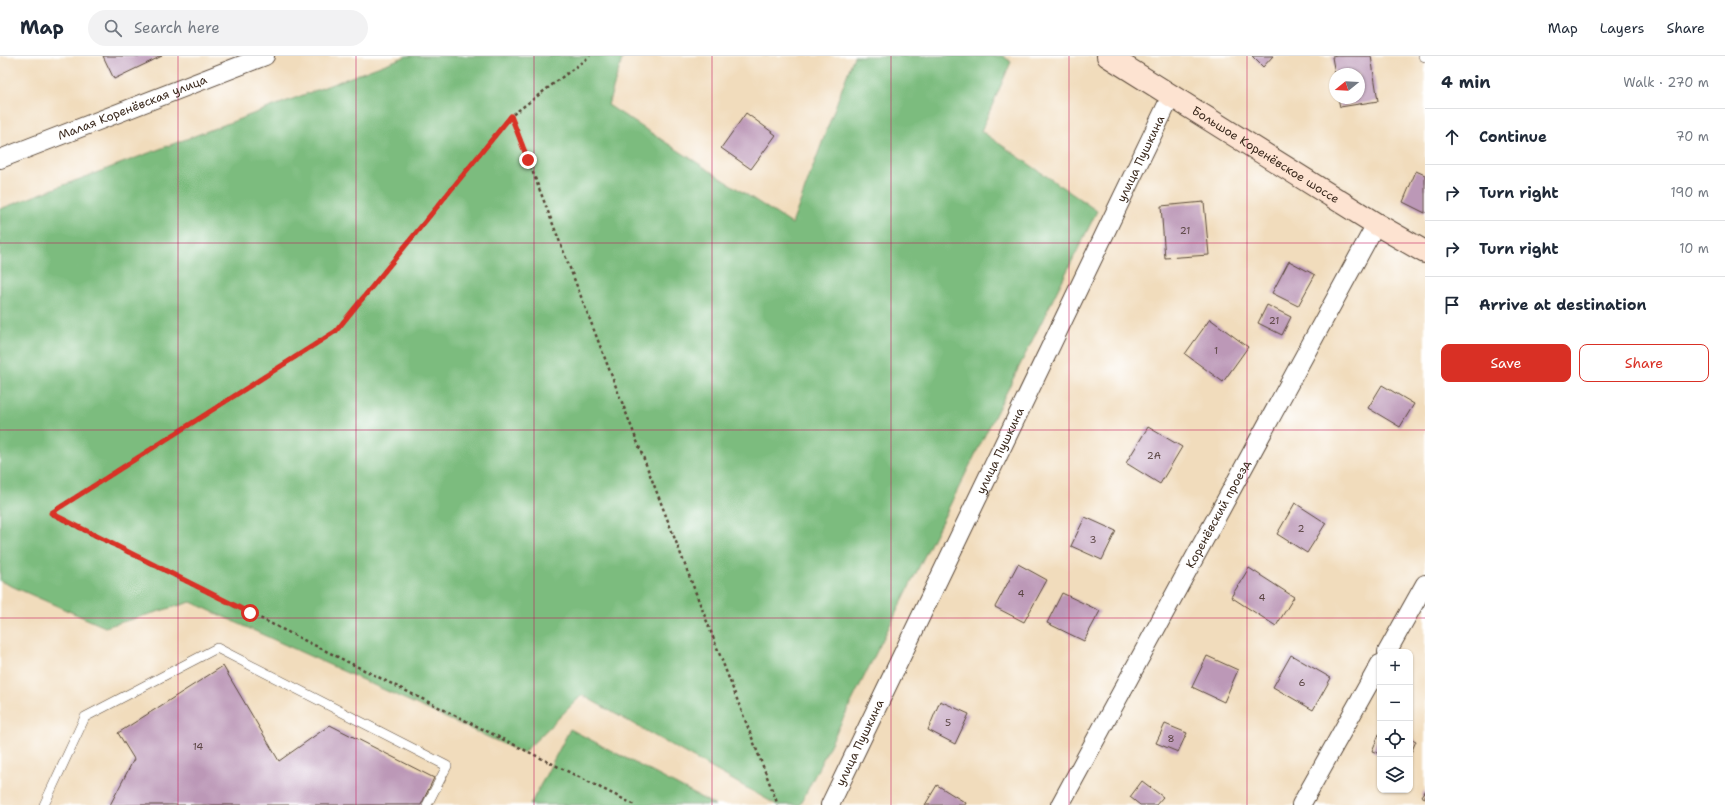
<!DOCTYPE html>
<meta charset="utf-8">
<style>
body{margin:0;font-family:"Shantell Sans",sans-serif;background:#f2f2f3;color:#1f2937}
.controls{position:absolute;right:12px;bottom:12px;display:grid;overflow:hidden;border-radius:8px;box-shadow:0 1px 3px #0004}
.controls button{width:36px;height:36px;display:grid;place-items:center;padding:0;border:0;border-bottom:1px solid #e0e1e3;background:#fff;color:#1f2937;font:20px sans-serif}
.compass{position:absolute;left:1329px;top:12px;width:36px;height:36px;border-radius:50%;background:#fff;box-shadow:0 1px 3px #0004;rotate:252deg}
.stop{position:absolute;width:12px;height:12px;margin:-9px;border:3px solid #d93025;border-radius:50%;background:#fff}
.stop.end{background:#d93025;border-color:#fff;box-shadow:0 1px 4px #0008}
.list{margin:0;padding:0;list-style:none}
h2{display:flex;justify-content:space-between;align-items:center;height:52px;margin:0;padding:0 16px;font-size:17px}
h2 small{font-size:13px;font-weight:400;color:#747a83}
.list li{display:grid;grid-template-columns:26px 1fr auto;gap:12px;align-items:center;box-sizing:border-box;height:56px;padding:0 16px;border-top:1px solid #e0e1e3}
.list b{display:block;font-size:15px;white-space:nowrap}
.list em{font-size:13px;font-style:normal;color:#747a83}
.actions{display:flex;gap:8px;padding:12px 16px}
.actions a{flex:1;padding:9px 0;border:1px solid #d93025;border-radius:8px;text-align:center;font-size:14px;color:#d93025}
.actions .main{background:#d93025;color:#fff}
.icon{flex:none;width:22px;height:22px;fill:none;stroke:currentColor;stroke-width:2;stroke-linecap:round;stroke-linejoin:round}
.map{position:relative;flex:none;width:1425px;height:749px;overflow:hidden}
header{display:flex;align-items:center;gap:24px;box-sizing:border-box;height:56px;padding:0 20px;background:#fff;border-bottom:1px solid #e0e1e3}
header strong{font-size:19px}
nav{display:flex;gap:22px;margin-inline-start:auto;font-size:14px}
.search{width:280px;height:36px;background:#f2f2f3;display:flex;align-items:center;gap:10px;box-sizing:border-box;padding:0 14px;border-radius:22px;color:#747a83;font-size:15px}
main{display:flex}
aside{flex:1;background:#fff}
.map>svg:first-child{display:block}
.forest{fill:#7bbc7e;stroke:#5b734e}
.building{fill:#bc98b7}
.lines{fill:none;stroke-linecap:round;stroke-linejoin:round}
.service-casing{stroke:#564536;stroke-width:10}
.minor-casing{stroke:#564536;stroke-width:20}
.secondary-casing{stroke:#564536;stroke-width:24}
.path{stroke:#564536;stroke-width:2.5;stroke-dasharray:3 3;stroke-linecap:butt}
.service{stroke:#fff;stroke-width:9}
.minor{stroke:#fff;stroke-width:18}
.secondary{stroke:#fde3d1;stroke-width:22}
.route{stroke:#d93025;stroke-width:5}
.grid{fill:none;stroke:#c2185b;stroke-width:1;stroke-opacity:0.55}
.labels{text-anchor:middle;stroke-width:3;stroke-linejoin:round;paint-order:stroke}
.number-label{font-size:10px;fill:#5b4644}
.street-label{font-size:12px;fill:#3b2a1e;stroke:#fff}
</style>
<header>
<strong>Map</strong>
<div class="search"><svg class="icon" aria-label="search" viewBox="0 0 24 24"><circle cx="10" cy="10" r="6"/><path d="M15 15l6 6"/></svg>Search here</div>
<nav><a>Map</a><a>Layers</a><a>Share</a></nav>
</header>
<main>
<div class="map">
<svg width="1425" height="749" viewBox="0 0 1425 749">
<rect width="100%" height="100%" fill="#fff"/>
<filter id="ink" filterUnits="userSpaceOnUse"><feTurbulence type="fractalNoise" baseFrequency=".025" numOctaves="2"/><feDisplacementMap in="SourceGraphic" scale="8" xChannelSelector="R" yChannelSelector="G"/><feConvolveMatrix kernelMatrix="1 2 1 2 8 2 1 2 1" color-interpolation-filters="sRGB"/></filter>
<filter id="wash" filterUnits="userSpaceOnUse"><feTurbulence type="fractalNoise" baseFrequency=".012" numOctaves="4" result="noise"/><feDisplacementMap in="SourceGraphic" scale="16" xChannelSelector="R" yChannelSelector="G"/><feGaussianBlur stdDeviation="0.9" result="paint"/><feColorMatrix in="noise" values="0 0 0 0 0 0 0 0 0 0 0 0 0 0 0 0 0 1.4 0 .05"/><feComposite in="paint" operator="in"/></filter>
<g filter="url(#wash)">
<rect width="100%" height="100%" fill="#f1dcbc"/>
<path class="forest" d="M 407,0 L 623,0 L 608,49 L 792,168 L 854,0 L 1003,0 L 1011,6 L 981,75 L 1097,155 L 800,749 L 777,749 L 582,639 L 523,697 L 191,546 L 105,571 L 0,525 L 0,153 Z
M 570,673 L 715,749 L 530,749 Z"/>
<g id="blocks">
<path class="building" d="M 103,0 L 162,0 L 114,23 Z
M 1252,0 L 1273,0 L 1263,11 Z
M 1337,0 L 1371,0 L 1378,45 L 1340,51 L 1338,42 L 1359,42 L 1359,18 L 1335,18 L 1332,1 Z
M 746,57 L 776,79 L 751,113 L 721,92 Z
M 1416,115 L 1425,119 L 1425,157 L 1403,146 Z
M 1204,146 L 1209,199 L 1165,202 L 1161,150 Z
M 1289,205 L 1315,219 L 1298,250 L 1272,237 Z
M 1267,249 L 1291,261 L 1282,279 L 1258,267 Z
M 1210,263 L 1248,291 L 1223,326 L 1185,298 Z
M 1382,329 L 1414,348 L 1400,371 L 1368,352 Z
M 1148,371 L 1182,391 L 1160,428 L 1126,407 Z
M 1295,447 L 1326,467 L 1307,497 L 1277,478 Z
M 1085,461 L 1116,475 L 1102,504 L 1071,490 Z
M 1018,508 L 1047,524 L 1024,566 L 995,551 Z
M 1249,512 L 1294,541 L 1276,570 L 1231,541 Z
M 1062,537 L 1100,555 L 1084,585 L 1047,567 Z
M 1291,599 L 1331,622 L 1313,654 L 1273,631 Z
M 1207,600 L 1238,614 L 1224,646 L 1192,631 Z
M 223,610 L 279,705 L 330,669 L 434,722 L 421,749 L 110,749 L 134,703 L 118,677 Z
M 940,645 L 969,658 L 955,688 L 928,674 Z
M 1165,668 L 1187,677 L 1178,696 L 1156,687 Z
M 1380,676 L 1380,698 L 1372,695 Z
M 1410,682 L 1416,685 L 1410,699 Z
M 1142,725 L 1163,741 L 1156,749 L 1140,749 L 1130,741 Z
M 937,729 L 966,747 L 965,749 L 925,749 Z
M 1425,734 L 1425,742 L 1421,740 Z"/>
</g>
</g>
<g filter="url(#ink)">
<use href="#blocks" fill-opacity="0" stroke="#564536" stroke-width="1"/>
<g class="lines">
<defs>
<path id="service" d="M 1423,0 L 1425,1
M 44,749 L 85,661 L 217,592 L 447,710 L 427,749"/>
<g id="minor">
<path id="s1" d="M 0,103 L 265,0"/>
<path d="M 1387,596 L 1425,528"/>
<path id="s2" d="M 830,749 L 1171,40"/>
<path id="s3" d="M 1060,749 L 1376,168"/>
<path d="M 1301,749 L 1380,608"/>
</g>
<g id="secondary">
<path id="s4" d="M 1108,0 L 1376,168 L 1425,196"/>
</g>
</defs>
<use href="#service" class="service-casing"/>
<use href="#minor" class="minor-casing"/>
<use href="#secondary" class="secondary-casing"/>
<path class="path" d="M 511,60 L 778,749
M 51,457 L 336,275 L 511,60 L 590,0
M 51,458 L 635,749"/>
<use href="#service" class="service"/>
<use href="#minor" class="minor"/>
<use href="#secondary" class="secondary"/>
</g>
</g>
<g class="lines" filter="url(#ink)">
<path class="route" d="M 250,557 L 51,457 L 336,275 L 511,60 L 528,104"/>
</g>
<path class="grid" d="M 178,0 L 178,749M 356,0 L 356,749M 534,0 L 534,749M 712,0 L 712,749M 891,0 L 891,749M 1069,0 L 1069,749M 1247,0 L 1247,749M 0,187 L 1425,187M 0,374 L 1425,374M 0,562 L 1425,562"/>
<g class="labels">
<g class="number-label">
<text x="1185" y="178">21</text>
<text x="1274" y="268">21</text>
<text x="1216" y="298">1</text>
<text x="1154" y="403">2А</text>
<text x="1301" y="476">2</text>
<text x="1093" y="487">3</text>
<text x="1021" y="541">4</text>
<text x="1262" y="545">4</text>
<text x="1302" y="630">6</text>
<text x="948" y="670">5</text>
<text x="1171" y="686">8</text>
<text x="198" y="694">14</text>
</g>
<g class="street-label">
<text dy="4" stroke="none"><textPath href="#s1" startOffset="142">Малая Коренёвская улица</textPath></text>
<text dy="4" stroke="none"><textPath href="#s4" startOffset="186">Большое Коренёвское шоссе</textPath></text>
<text dy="4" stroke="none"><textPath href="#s2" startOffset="717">улица Пушкина</textPath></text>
<text dy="4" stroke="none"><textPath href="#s2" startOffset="393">улица Пушкина</textPath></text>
<text dy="4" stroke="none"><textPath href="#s3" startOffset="331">Коренёвский проезд</textPath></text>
<text dy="4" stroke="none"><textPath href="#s2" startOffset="69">улица Пушкина</textPath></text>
</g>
</g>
</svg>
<div class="controls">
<button>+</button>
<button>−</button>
<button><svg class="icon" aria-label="locate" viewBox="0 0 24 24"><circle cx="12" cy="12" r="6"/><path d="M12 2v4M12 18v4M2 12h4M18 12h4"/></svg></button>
<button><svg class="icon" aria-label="layers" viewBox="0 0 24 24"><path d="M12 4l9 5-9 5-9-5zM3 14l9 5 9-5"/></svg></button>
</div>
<svg class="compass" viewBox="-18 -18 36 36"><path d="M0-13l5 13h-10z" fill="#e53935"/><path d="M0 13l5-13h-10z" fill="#747a83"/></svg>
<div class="stop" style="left:250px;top:557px"></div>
<div class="stop end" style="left:528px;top:104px"></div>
</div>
<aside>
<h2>4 min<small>Walk · 270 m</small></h2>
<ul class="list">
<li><svg class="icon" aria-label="ahead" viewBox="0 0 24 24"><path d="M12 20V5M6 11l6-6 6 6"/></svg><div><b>Continue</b></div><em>70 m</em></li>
<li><svg class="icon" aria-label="right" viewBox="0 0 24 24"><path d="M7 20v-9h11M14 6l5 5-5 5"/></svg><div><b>Turn right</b></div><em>190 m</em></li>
<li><svg class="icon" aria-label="right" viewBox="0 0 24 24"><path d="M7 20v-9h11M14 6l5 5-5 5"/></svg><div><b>Turn right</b></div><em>10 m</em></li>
<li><svg class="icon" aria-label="arrive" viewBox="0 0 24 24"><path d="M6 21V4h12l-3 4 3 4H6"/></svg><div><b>Arrive at destination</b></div></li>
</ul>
<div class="actions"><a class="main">Save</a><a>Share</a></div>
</aside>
</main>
